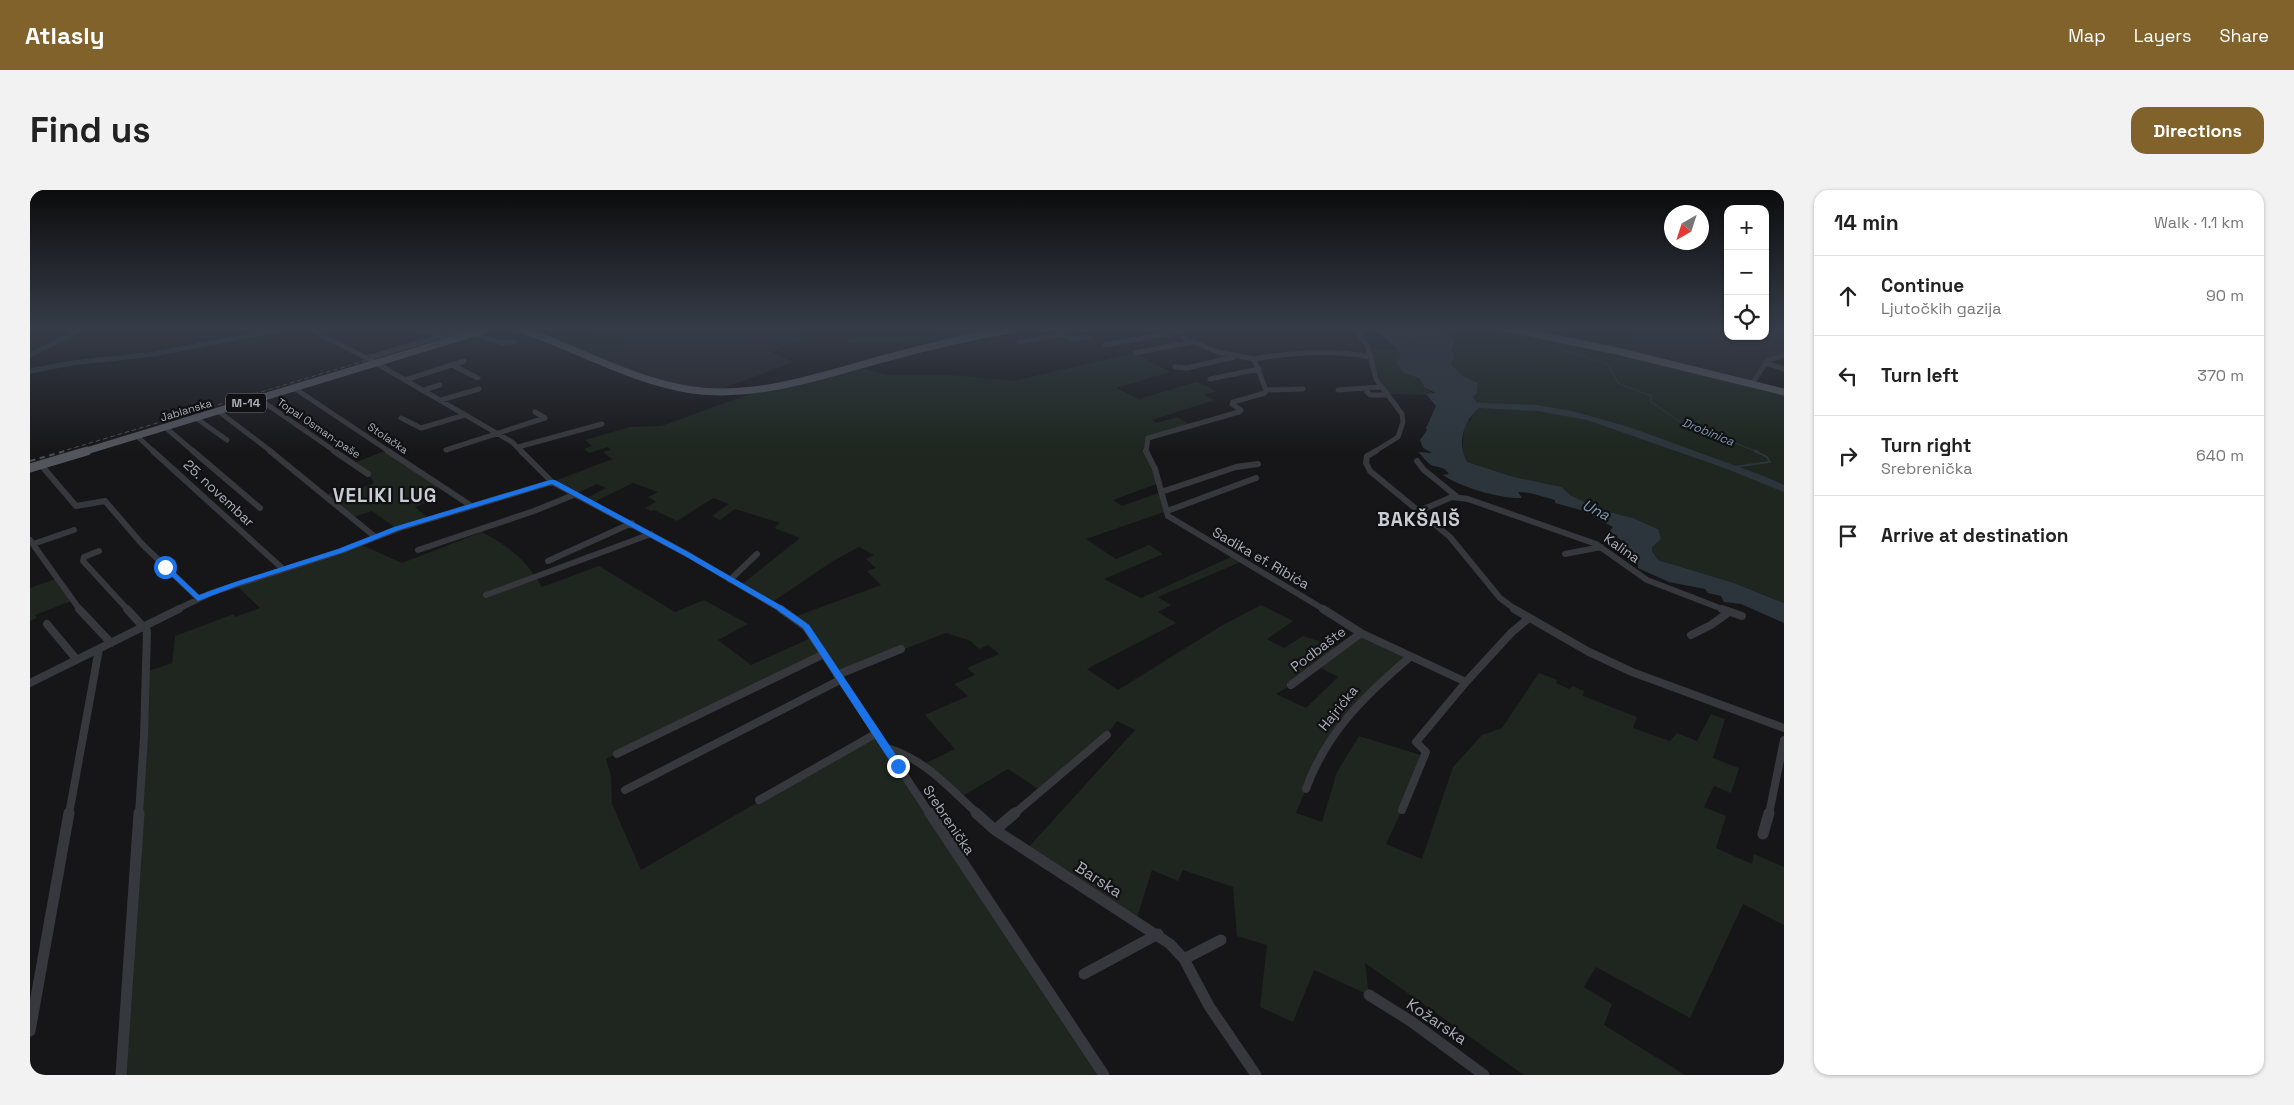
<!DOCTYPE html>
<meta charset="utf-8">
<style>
body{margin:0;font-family:"Space Grotesk",sans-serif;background:#f2f2f2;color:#222}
.controls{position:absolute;right:15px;top:15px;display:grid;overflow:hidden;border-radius:10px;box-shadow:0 1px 4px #0004}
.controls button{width:45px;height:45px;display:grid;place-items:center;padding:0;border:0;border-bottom:1px solid #e0e0e0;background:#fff;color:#222;font:25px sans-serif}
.compass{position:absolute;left:1634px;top:15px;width:45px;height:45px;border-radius:50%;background:#fff;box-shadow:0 1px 4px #0004;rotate:219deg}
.stop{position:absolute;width:15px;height:15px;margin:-11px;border:4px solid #1a73e8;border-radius:50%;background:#fff}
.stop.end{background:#1a73e8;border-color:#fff;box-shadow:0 1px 5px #0008}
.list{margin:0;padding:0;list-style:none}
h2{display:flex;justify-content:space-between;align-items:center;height:65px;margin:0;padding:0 20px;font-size:21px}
h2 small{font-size:16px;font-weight:400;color:#767676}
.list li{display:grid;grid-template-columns:32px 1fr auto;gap:15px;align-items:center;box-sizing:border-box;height:80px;padding:0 20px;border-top:1px solid #e0e0e0}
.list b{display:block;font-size:19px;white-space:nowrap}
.list p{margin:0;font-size:16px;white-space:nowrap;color:#767676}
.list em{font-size:16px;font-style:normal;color:#767676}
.icon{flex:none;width:28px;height:28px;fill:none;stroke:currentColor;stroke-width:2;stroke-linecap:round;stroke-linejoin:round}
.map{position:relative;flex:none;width:1754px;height:885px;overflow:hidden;border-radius:15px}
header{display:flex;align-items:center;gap:30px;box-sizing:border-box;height:70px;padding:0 25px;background:#80622a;color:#fff}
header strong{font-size:24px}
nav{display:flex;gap:28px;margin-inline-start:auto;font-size:18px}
.intro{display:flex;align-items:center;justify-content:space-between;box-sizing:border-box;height:120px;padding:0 30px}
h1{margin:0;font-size:35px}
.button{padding:12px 22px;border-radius:15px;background:#80622a;color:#fff;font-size:18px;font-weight:700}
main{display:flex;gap:30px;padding:0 30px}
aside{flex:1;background:#fff;border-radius:15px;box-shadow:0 1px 4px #0004}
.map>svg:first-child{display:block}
.built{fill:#222225}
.green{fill:#1e261f;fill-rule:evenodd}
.water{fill:#2c353c}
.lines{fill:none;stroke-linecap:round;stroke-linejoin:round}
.stream-far1{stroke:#2c353c;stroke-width:1}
.stream{stroke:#2c353c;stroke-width:2}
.canal{stroke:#2c353c;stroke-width:5}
.river{fill:#2c353c;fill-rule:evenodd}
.minor-far3{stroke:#37383d;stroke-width:5}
.minor-far2{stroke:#37383d;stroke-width:6}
.minor-far1{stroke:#37383d;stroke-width:8}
.minor{stroke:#37383d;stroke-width:11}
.major-far1{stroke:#53555c;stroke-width:7}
.major{stroke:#53555c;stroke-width:9}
.rail-far1{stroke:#4a4c52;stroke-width:1;stroke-dasharray:4.5 3;stroke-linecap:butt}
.rail{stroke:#4a4c52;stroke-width:2;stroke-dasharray:5.5 4.5;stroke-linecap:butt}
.route{fill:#1a73e8}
.labels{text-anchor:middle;stroke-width:4.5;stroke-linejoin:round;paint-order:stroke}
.far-street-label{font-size:11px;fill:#a8adb8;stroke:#111113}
.shield{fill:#111113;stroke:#7b7e86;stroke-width:1}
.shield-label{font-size:12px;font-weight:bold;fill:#a8adb8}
.far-water-label{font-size:12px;font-style:italic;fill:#7f9bb3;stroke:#111113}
.street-label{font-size:14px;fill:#a8adb8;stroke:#111113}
.water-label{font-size:15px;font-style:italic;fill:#7f9bb3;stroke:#111113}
.near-street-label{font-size:16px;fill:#a8adb8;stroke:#111113}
.district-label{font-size:19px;font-weight:bold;letter-spacing:1px;fill:#c9ccd4;stroke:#111113}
</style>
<header>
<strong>Atlasly</strong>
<nav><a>Map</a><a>Layers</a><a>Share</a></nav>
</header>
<div class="intro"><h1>Find us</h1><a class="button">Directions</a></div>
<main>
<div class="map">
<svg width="1754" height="885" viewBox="0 0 1754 885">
<rect width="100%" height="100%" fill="#161618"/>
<path class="built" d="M 555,138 L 773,138 L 764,142 L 778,146 L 741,162 L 763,172 L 681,203 L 646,197 L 568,169 L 584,162 L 577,159 L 595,153 Z
M 928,138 L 988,138 L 915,153 L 893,149 Z
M 1611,138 L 1698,138 L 1698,146 L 1735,146 L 1735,138 L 1754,138 L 1754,165 L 1742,168 L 1722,194 L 1598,160 Z"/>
<path class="green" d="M 516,138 L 555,138 L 595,153 L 578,159 L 585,162 L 568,169 L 502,143 Z
M 844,138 L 928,138 C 893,153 853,154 815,152 Z
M 1395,138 L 1611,138 L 1598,160 L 1632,168 L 1629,171 L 1754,202 L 1754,413 L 1704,393 L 1628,370 L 1622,361 L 1628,339 L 1603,328 L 1580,322 L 1559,314 L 1540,305 L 1532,297 L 1484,287 L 1437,272 L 1432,263 L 1434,236 L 1441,229 L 1447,213 L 1443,207 L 1448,194 L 1433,186 L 1421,174 L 1425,151 L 1422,148 Z
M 1340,158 L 1368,160 L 1370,164 L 1369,169 L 1366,171 L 1379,184 L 1389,188 L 1395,198 L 1406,205 L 1357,204 L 1344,175 Z
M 1105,163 L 1140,182 L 1086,198 L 1109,209 L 1166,192 L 1187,201 L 1174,205 L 1185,210 L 1122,230 L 1127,233 L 1147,227 L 1161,235 L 1118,248 L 1116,255 L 1129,293 L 1083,310 L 1092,316 L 1131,302 L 1137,321 L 1056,349 L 1086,369 L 1119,355 L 1133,364 L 1074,389 L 1111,408 L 1203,366 L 1213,371 L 1128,407 L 1141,415 L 1128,422 L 1146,433 L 1057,479 L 1088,500 L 1191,436 L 1231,415 L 1263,431 L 1237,449 L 1254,458 L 1273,446 L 1310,458 L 1331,443 L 1380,467 L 1339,502 L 1291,563 L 1266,623 L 1292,632 L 1307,582 L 1329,546 L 1394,566 L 1372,620 L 1356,654 L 1392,669 L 1423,577 L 1452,545 L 1472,538 L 1509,483 L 1527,490 L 1526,493 L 1539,499 L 1543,496 L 1554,501 L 1553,506 L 1607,527 L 1603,538 L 1640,551 L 1647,543 L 1667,551 L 1681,524 L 1695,529 L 1683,568 L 1709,578 L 1701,603 L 1684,596 L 1674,617 L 1696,626 L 1686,658 L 1722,674 L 1724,664 L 1754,677 L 1754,735 L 1713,714 L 1660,828 L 1566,777 L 1554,797 L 1582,814 L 1574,835 L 1655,885 L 1494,885 L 1335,773 L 1339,805 L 1284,780 L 1263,832 L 1230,817 L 1237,755 L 1207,746 L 1203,697 L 1153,680 L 1148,691 L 1122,680 L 1106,731 L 996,660 L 1105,540 L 1087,531 L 1077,545 L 1011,601 L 978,579 L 931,607 L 894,574 L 925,559 L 895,525 L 938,506 L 924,494 L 945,485 L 937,478 L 969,464 L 958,455 L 949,459 L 941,451 L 916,443 L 807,485 L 793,464 L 576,569 L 581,586 L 582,614 L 611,680 L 847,543 L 1074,885 L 88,885 L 119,481 L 142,473 L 145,446 L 204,424 L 205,427 L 230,418 L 208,397 L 330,354 L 372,373 L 452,342 C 479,356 497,371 512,397 L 569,376 L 645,422 L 674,410 L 718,434 L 688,450 L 721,475 L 783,447 L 764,427 L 851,395 L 837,381 L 846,378 L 836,369 L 844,365 L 829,357 L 803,371 L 741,413 L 711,395 L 770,348 L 744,338 L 750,333 L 705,319 L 690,330 L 682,326 L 699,314 L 683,308 L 647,331 L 624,320 L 621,321 L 615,318 L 626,312 L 618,307 L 628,302 L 603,293 L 562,313 L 555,309 L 576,298 L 567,294 L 546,304 L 522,292 L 582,269 L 573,262 L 581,260 L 578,257 L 559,263 L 554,259 L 562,256 L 555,250 L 600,237 L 631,236 L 723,203 L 825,177 L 859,185 L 922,185 L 983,191 ZM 1285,475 L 1308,487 L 1276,518 L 1246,504 L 1261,495 Z
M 357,260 L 411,296 L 390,303 L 401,311 L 385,317 L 399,329 L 367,339 L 342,321 L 323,327 L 295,305 L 314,299 L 318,303 L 344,293 L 338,284 L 324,273 Z
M 28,388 L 44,410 L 5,425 L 7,428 L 0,431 L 0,398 Z"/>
<path class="water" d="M 1343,138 C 1364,138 1411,132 1425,151 L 1422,161 L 1424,166 L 1421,174 L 1433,186 L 1448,193 L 1447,203 L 1443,207 L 1450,217 C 1434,230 1426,253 1437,272 L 1484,287 L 1532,297 L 1540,305 L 1559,314 L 1580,322 L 1603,328 L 1628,339 L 1631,349 L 1623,356 L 1622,361 L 1628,370 L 1704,393 L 1754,413 L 1754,433 L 1711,414 L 1694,412 L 1691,406 L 1678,403 L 1675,399 L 1639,392 L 1608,378 L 1608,375 L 1596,369 L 1595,357 L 1591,353 L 1591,350 L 1578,343 L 1583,337 L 1551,320 L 1525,313 L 1525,310 C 1512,307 1501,302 1488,302 L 1492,308 C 1470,309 1430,297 1413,285 L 1419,284 C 1415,276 1408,278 1401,275 C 1397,273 1392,265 1388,262 L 1402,263 L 1393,258 L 1390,250 L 1397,240 L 1396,238 L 1406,216 L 1396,204 L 1406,203 L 1395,198 L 1389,188 L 1374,183 L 1365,171 L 1369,169 L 1370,164 L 1368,160 Z"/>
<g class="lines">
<path class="stream-far1" d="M 1515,150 L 1517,155 L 1577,174 L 1589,194 L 1622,206 L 1620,211 L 1650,232 L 1728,262"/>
<path class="stream" d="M 1703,277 L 1740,272 L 1737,267 L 1725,261"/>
<path class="canal" d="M 0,165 L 54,138
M 0,181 L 42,173 L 124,164 L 248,140"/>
<path class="river" d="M 1355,138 L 1366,138 L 1380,142 L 1409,181 L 1409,185 L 1403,185 L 1374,146 Z
M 1435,212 L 1507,215 L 1542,221 L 1599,237 L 1731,285 L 1754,295 L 1754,302 L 1697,279 L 1557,230 L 1507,221 L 1432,217 L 1432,213 Z"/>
<path class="minor-far3" d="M 277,138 L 337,168
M 379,138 L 414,144
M 438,138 L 337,168 L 482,252 L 492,262
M 1025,138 L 1042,149 L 1060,147
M 1151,138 L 1153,147 L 1156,149 L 1188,162 L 1224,169
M 1325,138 L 1338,157 L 1346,189 L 1372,224 L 1373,232 L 1368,247 L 1344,262
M 444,143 L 471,153 L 484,152
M 989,152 L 1035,144
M 1075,155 L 1153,141
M 1105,163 L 1162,152
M 1735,173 L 1754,179
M 422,175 L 448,188
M 1145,177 L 1157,178 L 1204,167
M 1180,189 L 1229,179
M 375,190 L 434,171
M 1722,194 L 1737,171 L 1754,165
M 264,198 L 360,262
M 394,200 L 410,195
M 1236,200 L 1273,199
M 1308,200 L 1351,197
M 1337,202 L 1340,205 L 1357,205
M 229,209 L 306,262
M 411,210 L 449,199
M 188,221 L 242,262
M 166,228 L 197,250
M 371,228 L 391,238 L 435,225
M 135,237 L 164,262
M 107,246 L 124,262
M 488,257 L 572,234
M 416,260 L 515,228 L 505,222
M 1116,262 L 1118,248 L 1209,222 L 1211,220 L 1202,214 L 1203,212 L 1235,203 L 1236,200 L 1224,169 C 1263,162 1302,159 1341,167"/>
<path class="minor-far2" d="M 123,261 L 253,379
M 163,261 L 230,318
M 240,261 L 344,346
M 304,261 L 338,284
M 358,261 L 440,315
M 491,261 L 522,292 L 657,364 L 752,420
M 1116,261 L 1125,279 L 1138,326 L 1295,420
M 1346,261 L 1337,266 L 1336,273 L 1340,281 L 1420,347 L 1470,408 L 1486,420
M 1387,271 L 1394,280 L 1426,306
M 11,275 L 46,316 L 75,311 L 112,354 L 168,408
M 1131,302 L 1206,277 L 1228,274
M 1137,321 L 1226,288
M 1389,321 L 1422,307 L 1438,309 L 1566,354 L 1617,390 L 1695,420
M 0,350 L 50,420
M 3,354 L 44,340
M 388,360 L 504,321 L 546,304
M 69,361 L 54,367 L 53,371 L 98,420
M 1535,364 L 1571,357
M 518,371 L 602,333
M 700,390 L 727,364
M 456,405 L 621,344
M 146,420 L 181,403 L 311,361 L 367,339 L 522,292"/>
<path class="minor-far1" d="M 49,419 L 81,453
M 97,419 L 117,441 L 114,547 L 109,624
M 751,419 L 776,437 L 900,624
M 1293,419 L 1331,443 L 1436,492 L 1482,442 L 1499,428
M 1484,419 L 1559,462 L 1602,482 L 1754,538
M 1692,419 L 1712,426
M 17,434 L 47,470
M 1661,445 L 1681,435 L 1699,422
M 807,485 L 871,459
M 0,493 L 149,419
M 1261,495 L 1331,443
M 857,558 C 895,569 919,598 948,624
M 587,564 L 794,464
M 1276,599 C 1296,543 1335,505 1380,467
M 595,600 L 810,490
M 729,610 L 847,543
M 1372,620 L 1396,562 L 1386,552 L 1436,492
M 39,624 L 69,459
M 984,624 L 1077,545
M 1739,624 L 1754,550"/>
<path class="minor" d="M 900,623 L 1074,885
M 946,623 L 965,640 L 1140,754 L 1154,769 L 1179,816 L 1226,885
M 965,640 L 985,623
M 1733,644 L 1739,623
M 1154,769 L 1191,750
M 1054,784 L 1128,744
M 1339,805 L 1382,832 L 1454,885
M 0,841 L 39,623
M 91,885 L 109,623"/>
<path class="major-far1" d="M 487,138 C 545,157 601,191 662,200 C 728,209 793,185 856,168 C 900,156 944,146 989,138
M 1475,138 L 1587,161 L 1754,202
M 53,262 L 461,138"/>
<path class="major" d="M 0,278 L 57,261"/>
<path class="rail-far1" d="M 30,262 L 445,138"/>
<path class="rail" d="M 0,271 L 35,261"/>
</g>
<linearGradient id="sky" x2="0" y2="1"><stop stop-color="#0c0c0d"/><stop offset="0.53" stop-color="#363c48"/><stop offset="1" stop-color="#363c48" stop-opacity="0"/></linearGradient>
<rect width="1754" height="262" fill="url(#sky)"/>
<path class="route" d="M 520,290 L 525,290 L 660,363 L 752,416 L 779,435 L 872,574 L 872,579 L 865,579 L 773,438 L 746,419 L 655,366 L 522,294 L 369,340 L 314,362 L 207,396 L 168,411 L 132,377 L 138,376 L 169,405 L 202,393 L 308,359 L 364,337 Z"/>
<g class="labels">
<g class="far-street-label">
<text transform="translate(156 220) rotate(-17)" y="4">Jablanska</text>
<text transform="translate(289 238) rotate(34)" y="4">Topal Osman-paše</text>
<text transform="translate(358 248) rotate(34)" y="4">Stolačka</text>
</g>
<rect class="shield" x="196" y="203.5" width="40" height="19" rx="4"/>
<g class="shield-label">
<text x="216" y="217">M-14</text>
</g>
<g class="far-water-label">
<text transform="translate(1678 242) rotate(22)" y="4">Drobinica</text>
</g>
<g class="street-label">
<text transform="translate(189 303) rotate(43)" y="5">25. novembar</text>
<text transform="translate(1592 358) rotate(35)" y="5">Kalina</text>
<text transform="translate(1231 368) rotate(30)" y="5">Sadika ef. Ribića</text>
<text transform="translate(1288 459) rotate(-37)" y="5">Podbašte</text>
<text transform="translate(1308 518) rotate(-51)" y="5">Hajrićka</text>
<text transform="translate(919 630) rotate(56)" y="5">Srebrenička</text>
</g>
<g class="water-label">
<text transform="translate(1566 320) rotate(27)" y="5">Una</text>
</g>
<g class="near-street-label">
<text transform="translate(1069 689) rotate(33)" y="6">Barska</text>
<text transform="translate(1407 831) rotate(34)" y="6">Kožarska</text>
</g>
<g class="district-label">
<text x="355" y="312">VELIKI LUG</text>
<text x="1389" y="336">BAKŠAIŠ</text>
</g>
</g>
</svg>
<div class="controls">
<button>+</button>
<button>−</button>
<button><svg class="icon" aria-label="locate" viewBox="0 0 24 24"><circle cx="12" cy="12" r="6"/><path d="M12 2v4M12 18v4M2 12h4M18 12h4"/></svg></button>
</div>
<svg class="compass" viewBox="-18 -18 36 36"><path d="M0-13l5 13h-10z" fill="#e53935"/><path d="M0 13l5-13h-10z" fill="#767676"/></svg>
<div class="stop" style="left:135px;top:377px"></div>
<div class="stop end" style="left:868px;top:576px"></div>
</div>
<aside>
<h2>14 min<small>Walk · 1.1 km</small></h2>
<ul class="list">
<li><svg class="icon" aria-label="ahead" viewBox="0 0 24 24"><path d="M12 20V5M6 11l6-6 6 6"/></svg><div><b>Continue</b><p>Ljutočkih gazija</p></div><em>90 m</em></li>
<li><svg class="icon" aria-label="left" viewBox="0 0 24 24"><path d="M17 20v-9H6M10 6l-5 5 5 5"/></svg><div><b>Turn left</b></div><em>370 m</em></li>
<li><svg class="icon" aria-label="right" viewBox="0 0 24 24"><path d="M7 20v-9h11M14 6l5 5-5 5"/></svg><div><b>Turn right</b><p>Srebrenička</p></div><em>640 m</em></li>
<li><svg class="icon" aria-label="arrive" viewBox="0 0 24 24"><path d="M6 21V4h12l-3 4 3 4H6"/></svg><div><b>Arrive at destination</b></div></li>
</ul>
</aside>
</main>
